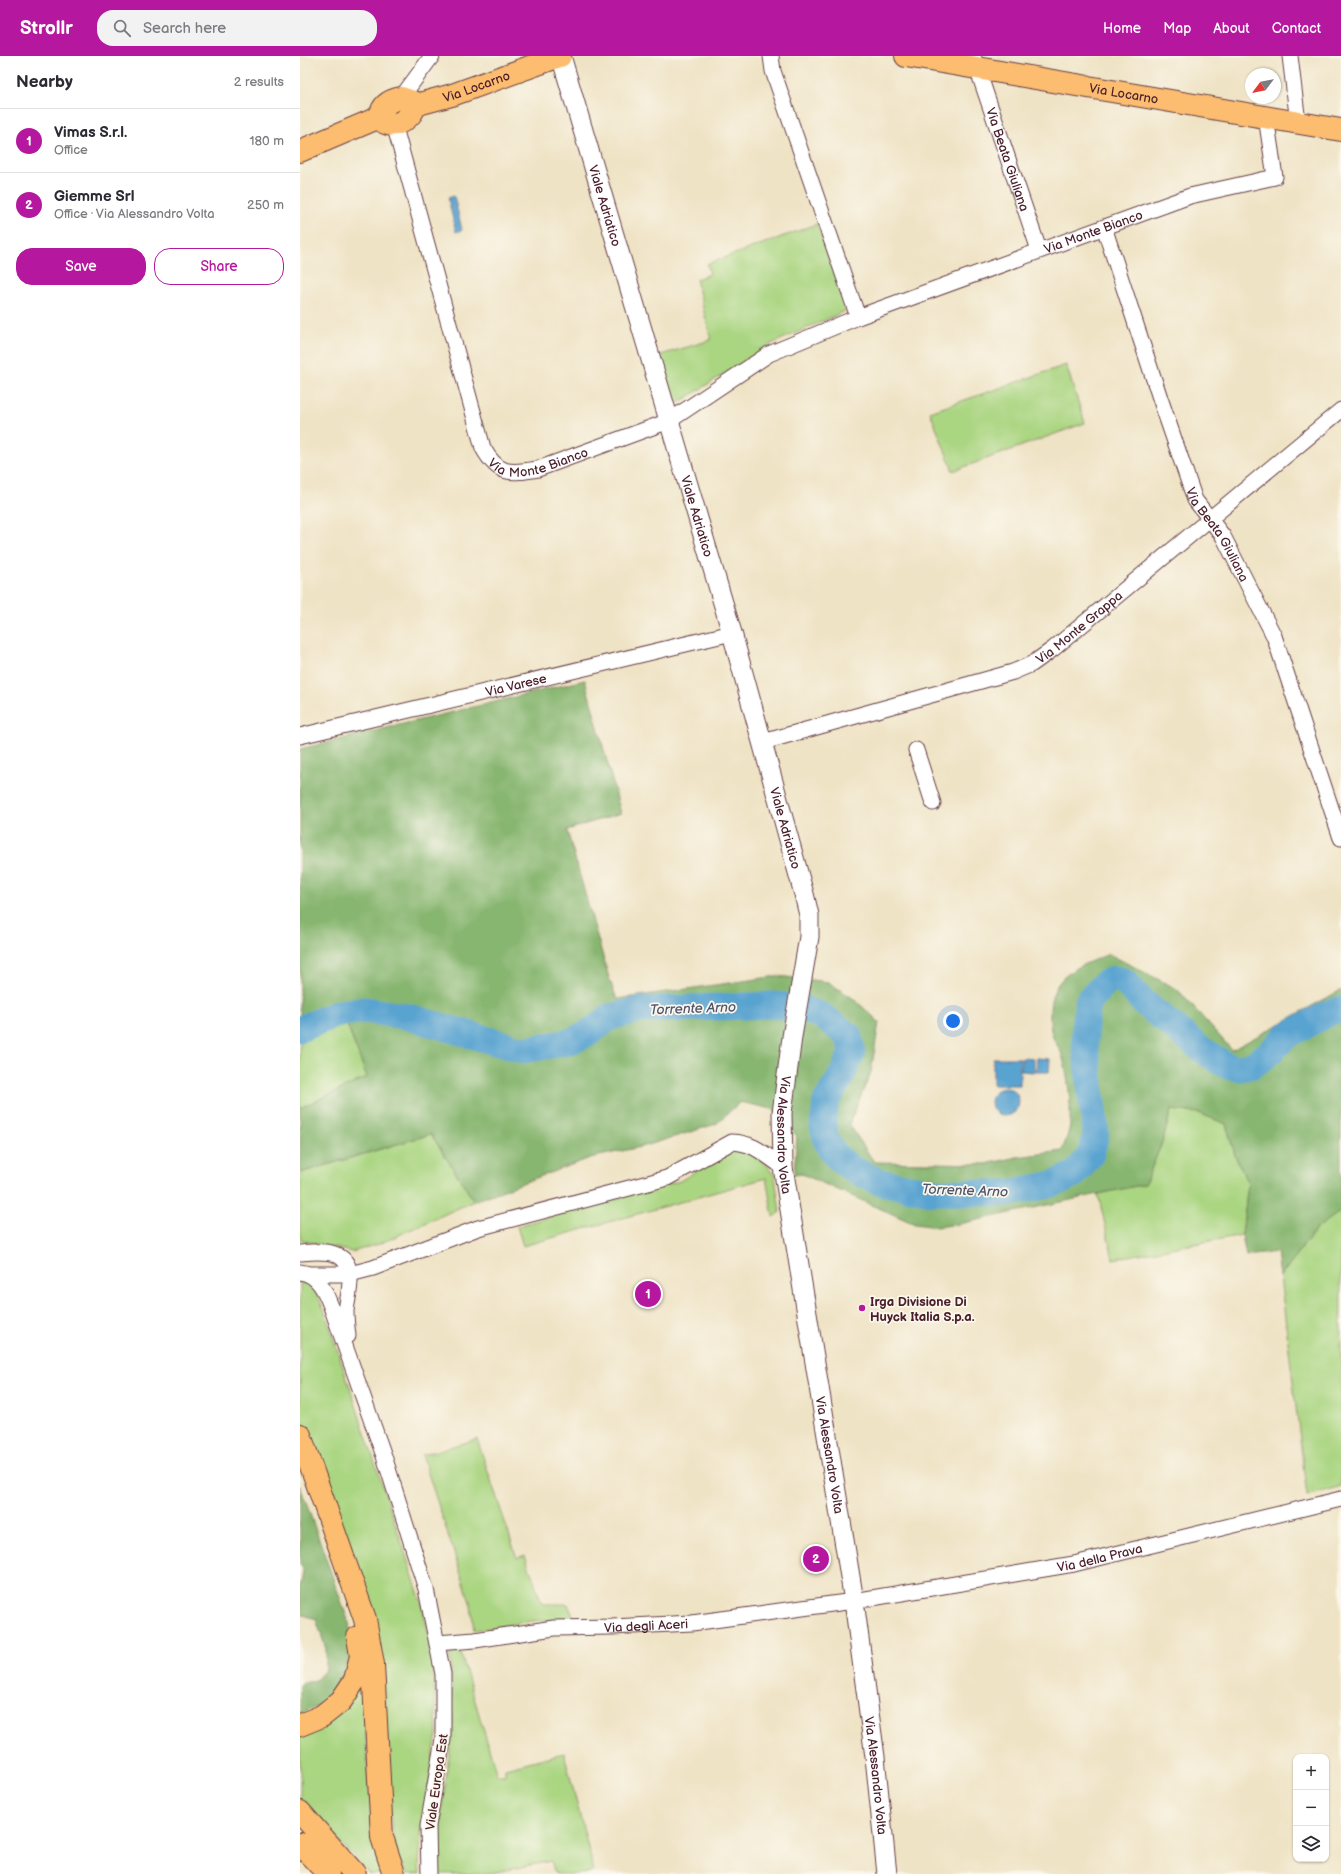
<!DOCTYPE html>
<meta charset="utf-8">
<style>
body{margin:0;font-family:"Balsamiq Sans",sans-serif;background:#f2f2f3;color:#2b2b33}
.controls{position:absolute;right:12px;bottom:12px;display:grid;overflow:hidden;border-radius:8px;box-shadow:0 1px 3px #0004}
.controls button{width:36px;height:36px;display:grid;place-items:center;padding:0;border:0;border-bottom:1px solid #e1e1e2;background:#fff;color:#2b2b33;font:20px sans-serif}
.compass{position:absolute;left:945px;top:12px;width:36px;height:36px;border-radius:50%;background:#fff;box-shadow:0 1px 3px #0004;rotate:238deg}
.you{position:absolute;left:653px;top:965px;width:14px;height:14px;margin:-10px;border:3px solid #fff;border-radius:50%;background:#1a73e8;box-shadow:0 0 0 6px #1a73e833}
.badge{display:grid;place-items:center;width:26px;height:26px;border-radius:50%;background:#b5179e;color:#fff;font-size:13px;font-weight:700}
.pin{position:absolute;translate:-50% -50%;border:2px solid #fff;box-shadow:0 1px 4px #0006}
.list{margin:0;padding:0;list-style:none}
h2{display:flex;justify-content:space-between;align-items:center;height:52px;margin:0;padding:0 16px;font-size:17px}
h2 small{font-size:13px;font-weight:400;color:#7c7c81}
.list li{display:grid;grid-template-columns:26px 1fr auto;gap:12px;align-items:center;box-sizing:border-box;height:64px;padding:0 16px;border-top:1px solid #e1e1e2}
.list b{display:block;font-size:15px;white-space:nowrap}
.list p{margin:0;font-size:13px;white-space:nowrap;color:#7c7c81}
.list em{font-size:13px;font-style:normal;color:#7c7c81}
.actions{display:flex;gap:8px;padding:12px 16px}
.actions a{flex:1;padding:9px 0;border:1px solid #b5179e;border-radius:16px;text-align:center;font-size:14px;color:#b5179e}
.actions .main{background:#b5179e;color:#fff}
.icon{flex:none;width:22px;height:22px;fill:none;stroke:currentColor;stroke-width:2;stroke-linecap:round;stroke-linejoin:round}
.map{position:relative;flex:none;width:1041px;height:1818px;overflow:hidden}
header{display:flex;align-items:center;gap:24px;box-sizing:border-box;height:56px;padding:0 20px;background:#b5179e;color:#fff}
header strong{font-size:19px}
nav{display:flex;gap:22px;margin-inline-start:auto;font-size:14px}
.search{width:280px;height:36px;background:#f2f2f3;display:flex;align-items:center;gap:10px;box-sizing:border-box;padding:0 14px;border-radius:16px;color:#7c7c81;font-size:15px}
main{display:flex}
aside{flex:1;background:#fff}
.map>svg:first-child{display:block}
.green{fill:#aad581;stroke:#7a7a56}
.forest{fill:#87b66f;stroke:#686a4d}
.water{fill:#58a3d0;stroke:#51617e}
.lines{fill:none;stroke-linecap:round;stroke-linejoin:round}
.river{stroke:#58a3d0;stroke-width:27}
.minor-casing{stroke:#633c42;stroke-width:17}
.tertiary-casing{stroke:#633c42;stroke-width:21}
.primary-casing{stroke:#633c42;stroke-width:24}
.trunk-casing{stroke:#633c42;stroke-width:24}
.minor{stroke:#fff;stroke-width:15}
.tertiary{stroke:#fff;stroke-width:19}
.primary{stroke:#fcbd6f;stroke-width:22}
.trunk{stroke:#fcbd6f;stroke-width:22}
.poi-dot{fill:#b5179e;stroke:#fbf7ec;stroke-width:1.5}
.labels{text-anchor:middle;stroke-width:3.5;stroke-linejoin:round;paint-order:stroke}
.street-label{font-size:13px;fill:#4a1f2b;stroke:#fbf7ec}
.poi-label{font-size:13px;font-weight:bold;fill:#4a1f2b;stroke:#fbf7ec;text-anchor:start}
.water-label{font-size:14px;font-style:italic;fill:#50546d;stroke:#fbf7ec}
</style>
<header>
<strong>Strollr</strong>
<div class="search"><svg class="icon" aria-label="search" viewBox="0 0 24 24"><circle cx="10" cy="10" r="6"/><path d="M15 15l6 6"/></svg>Search here</div>
<nav><a>Home</a><a>Map</a><a>About</a><a>Contact</a></nav>
</header>
<main>
<aside>
<h2>Nearby<small>2 results</small></h2>
<ul class="list">
<li><span class="badge">1</span><div><b>Vimas S.r.l.</b><p>Office</p></div><em>180 m</em></li>
<li><span class="badge">2</span><div><b>Giemme Srl</b><p>Office · Via Alessandro Volta</p></div><em>250 m</em></li>
</ul>
<div class="actions"><a class="main">Save</a><a>Share</a></div>
</aside>
<div class="map">
<svg width="1041" height="1818" viewBox="0 0 1041 1818">
<rect width="100%" height="100%" fill="#fbf7ec"/>
<filter id="ink" filterUnits="userSpaceOnUse"><feTurbulence type="fractalNoise" baseFrequency=".025" numOctaves="2"/><feDisplacementMap in="SourceGraphic" scale="8" xChannelSelector="R" yChannelSelector="G"/><feConvolveMatrix kernelMatrix="1 2 1 2 8 2 1 2 1" color-interpolation-filters="sRGB"/></filter>
<filter id="wash" filterUnits="userSpaceOnUse"><feTurbulence type="fractalNoise" baseFrequency=".012" numOctaves="4" result="noise"/><feDisplacementMap in="SourceGraphic" scale="16" xChannelSelector="R" yChannelSelector="G"/><feGaussianBlur stdDeviation="0.9" result="paint"/><feColorMatrix in="noise" values="0 0 0 0 0 0 0 0 0 0 0 0 0 0 0 0 0 1.4 0 .05"/><feComposite in="paint" operator="in"/></filter>
<g filter="url(#wash)">
<rect width="100%" height="100%" fill="#efe3c5"/>
<path class="green" d="M 517,168 L 546,247 L 545,255 L 471,288 L 380,346 L 372,346 L 361,299 L 411,284 L 396,223 L 410,218 L 407,208 Z
M 766,309 L 785,367 L 653,415 L 630,356 Z
M 45,964 L 67,1021 L 0,1052 L 0,982 Z
M 871,1054 L 899,1057 L 926,1068 L 935,1099 L 948,1128 L 942,1179 L 813,1203 L 798,1138 L 845,1128 L 863,1084 Z
M 131,1078 L 174,1145 L 79,1188 L 52,1196 L 0,1184 L 0,1117 Z
M 438,1093 L 450,1095 L 466,1108 L 475,1121 L 480,1156 L 473,1161 L 466,1122 L 223,1190 L 217,1170 L 380,1125 L 421,1100 Z
M 1039,1155 L 1041,1155 L 1041,1430 L 1007,1440 L 980,1221 L 1016,1173 Z
M 0,1225 C 20,1231 26,1261 32,1278 L 123,1551 L 133,1604 L 137,1677 L 121,1779 L 119,1808 L 120,1818 L 106,1818 L 96,1796 L 49,1495 L 0,1357 Z
M 177,1383 L 217,1502 L 225,1499 L 242,1548 L 268,1548 L 274,1563 L 231,1565 L 174,1575 L 171,1549 L 122,1399 Z
M 155,1594 L 161,1598 L 197,1719 L 205,1719 L 205,1712 L 264,1697 L 294,1815 L 281,1818 L 255,1818 L 251,1805 L 186,1818 L 139,1818 L 137,1789 L 153,1669 L 150,1598 Z
M 66,1626 L 65,1664 L 69,1733 L 83,1818 L 69,1818 L 0,1742 L 0,1681 L 12,1676 Z"/>
<path class="forest" d="M 285,624 L 321,757 L 267,774 L 309,922 L 317,943 L 478,920 L 528,926 L 554,943 L 579,966 L 571,1016 L 549,1068 L 574,1106 L 686,1108 L 717,1101 L 762,1095 C 765,1086 770,1075 770,1066 C 771,1045 768,1022 763,1002 C 761,994 755,987 752,979 C 750,972 750,963 750,955 C 751,918 780,910 809,898 L 877,933 L 932,994 L 1041,934 L 1041,1155 L 1016,1173 L 980,1221 L 977,1196 L 946,1200 L 942,1179 L 948,1128 L 935,1099 L 926,1068 L 899,1057 L 871,1054 L 863,1084 L 845,1128 L 659,1168 L 637,1171 L 615,1168 L 502,1118 L 494,1119 L 497,1080 L 472,1053 L 440,1046 L 416,1068 L 345,1090 L 290,1102 L 174,1145 L 131,1078 L 0,1117 L 0,1052 L 67,1021 L 40,950 L 0,967 L 0,693 Z
M 0,1430 L 49,1567 L 53,1595 L 49,1622 L 35,1641 L 0,1659 L 0,1628 L 16,1624 L 26,1613 L 26,1593 L 16,1563 L 0,1558 L 0,1532 L 3,1517 L 0,1508 Z"/>
<path class="water" d="M 154,140 L 162,174 L 156,176 L 148,142 Z
M 693,1002 L 720,1002 L 720,1029 L 693,1029 Z
M 722,1002 L 734,1003 L 734,1016 L 721,1015 Z
M 737,1002 L 750,1003 L 749,1016 L 736,1016 Z
M691 1046a14 14 0 1 1 28 0a14 14 0 1 1-28 0Z"/>
<g class="lines">
<path class="river" d="M 0,973 L 39,957 L 66,954 L 109,961 L 223,994 L 269,986 L 289,977 L 310,961 L 339,954 L 473,949 L 501,952 L 522,960 L 549,980 L 552,997 L 541,1021 L 526,1045 L 523,1070 L 527,1087 L 537,1101 L 552,1113 L 580,1126 L 631,1136 L 710,1137 L 753,1128 L 775,1118 L 791,1098 L 796,1078 L 785,988 L 785,963 L 789,944 L 804,928 L 814,923 L 824,925 L 843,946 L 901,993 L 927,1010 L 940,1012 L 953,1009 L 968,998 L 987,979 L 1029,957 L 1041,953"/>
</g>
</g>
<g filter="url(#ink)">
<g class="lines">
<defs>
<g id="minor">
<path d="M 471,0 L 473,15 L 558,261"/>
<path id="s1" d="M 673,0 L 739,194"/>
<path d="M 990,0 L 998,67"/>
<path d="M 101,42 L 132,0"/>
<path id="s2" d="M 94,68 L 183,392 C 198,419 209,418 238,413 L 369,365 L 469,298 L 558,261 L 890,140 L 975,121 L 966,61"/>
<path id="s3" d="M 804,171 L 861,345 L 895,444 L 923,480 L 974,580 L 1041,782"/>
<path id="s4" d="M 0,680 L 432,577"/>
<path id="s5" d="M 463,686 L 713,616 L 732,608 L 753,593 L 1041,354"/>
<path d="M 616,694 L 633,747"/>
<path d="M 0,1197 C 11,1196 26,1194 37,1199 C 58,1209 48,1237 46,1255 C 46,1263 47,1272 48,1280"/>
<path d="M 0,1216 C 19,1218 26,1237 32,1253 L 84,1400 L 126,1533 L 143,1618 L 143,1683 L 128,1770 L 129,1818"/>
<path d="M 9,1218 L 50,1218 L 73,1212 L 178,1172 L 367,1122 L 432,1086 C 455,1087 465,1099 483,1111"/>
<path id="s6" d="M 137,1587 L 175,1584 L 254,1572 L 312,1571 L 392,1567 L 554,1545 L 774,1508 L 1041,1443"/>
</g>
<g id="tertiary">
<path id="s7" d="M 261,0 L 432,577 L 504,838 L 509,859 L 509,881 L 492,981 L 482,1057 L 483,1111 L 554,1545 L 575,1701 L 587,1818"/>
</g>
<g id="primary">
<path id="s8" d="M 606,0 L 1041,74"/>
<path d="M 101,42 L 113,46 L 115,49 C 113,63 88,78 80,61 C 82,49 90,44 101,42 Z"/>
<path id="s9" d="M 115,49 L 152,39 L 260,0"/>
<path d="M 0,95 L 80,61"/>
</g>
<path id="trunk" d="M 0,1379 L 65,1563 L 73,1608 L 82,1781 L 94,1818
M 0,1669 L 22,1660 L 41,1645 L 55,1624 L 61,1600 L 58,1581
M 0,1756 L 55,1818
M 0,1788 L 28,1818"/>
</defs>
<use href="#minor" class="minor-casing"/>
<use href="#tertiary" class="tertiary-casing"/>
<use href="#primary" class="primary-casing"/>
<use href="#trunk" class="trunk-casing"/>
<use href="#minor" class="minor"/>
<use href="#tertiary" class="tertiary"/>
<use href="#primary" class="primary"/>
<use href="#trunk" class="trunk"/>
</g>
</g>
<circle class="poi-dot" cx="562" cy="1252" r="4"/>
<g class="labels">
<g class="street-label">
<text dy="5" stroke="none"><textPath href="#s9" startOffset="64">Via Locarno</textPath></text>
<text dy="5" stroke="none"><textPath href="#s8" startOffset="221">Via Locarno</textPath></text>
<text dy="5" stroke="none"><textPath href="#s1" startOffset="109">Via Beata Giuliana</textPath></text>
<text dy="5" stroke="none"><textPath href="#s7" startOffset="156">Viale Adriatico</textPath></text>
<text dy="5" stroke="none"><textPath href="#s2" startOffset="1008">Via Monte Bianco</textPath></text>
<text dy="5" stroke="none"><textPath href="#s2" startOffset="402">Via Monte Bianco</textPath></text>
<text dy="5" stroke="none"><textPath href="#s7" startOffset="480">Viale Adriatico</textPath></text>
<text dy="5" stroke="none"><textPath href="#s3" startOffset="329">Via Beata Giuliana</textPath></text>
<text dy="5" stroke="none"><textPath href="#s5" startOffset="340">Via Monte Grappa</textPath></text>
<text dy="5" stroke="none"><textPath href="#s4" startOffset="222">Via Varese</textPath></text>
<text dy="5" stroke="none"><textPath href="#s7" startOffset="804">Viale Adriatico</textPath></text>
<text dy="5" stroke="none"><textPath href="#s7" startOffset="1116">Via Alessandro Volta</textPath></text>
<text dy="5" stroke="none"><textPath href="#s7" startOffset="1440">Via Alessandro Volta</textPath></text>
<text dy="5" stroke="none"><textPath href="#s6" startOffset="669">Via della Prava</textPath></text>
<text dy="5" stroke="none"><textPath href="#s6" startOffset="210">Via degli Aceri</textPath></text>
<text dy="5" stroke="none"><textPath href="#s7" startOffset="1764">Via Alessandro Volta</textPath></text>
<text transform="translate(136 1726) rotate(-82)" y="5">Viale Europa Est</text>
</g>
<g class="poi-label">
<text x="570" y="1250">Irga Divisione Di<tspan x="570" dy="15">Huyck Italia S.p.a.</tspan></text>
</g>
<g class="water-label">
<text transform="translate(393 952) rotate(-2)" y="5">Torrente Arno</text>
<text transform="translate(665 1134) rotate(2)" y="5">Torrente Arno</text>
</g>
</g>
</svg>
<div class="controls">
<button>+</button>
<button>−</button>
<button><svg class="icon" aria-label="layers" viewBox="0 0 24 24"><path d="M12 4l9 5-9 5-9-5zM3 14l9 5 9-5"/></svg></button>
</div>
<svg class="compass" viewBox="-18 -18 36 36"><path d="M0-13l5 13h-10z" fill="#e53935"/><path d="M0 13l5-13h-10z" fill="#7c7c81"/></svg>
<div class="you"></div>
<div class="pin badge" style="left:348px;top:1238px">1</div>
<div class="pin badge" style="left:516px;top:1503px">2</div>
</div>
</main>
